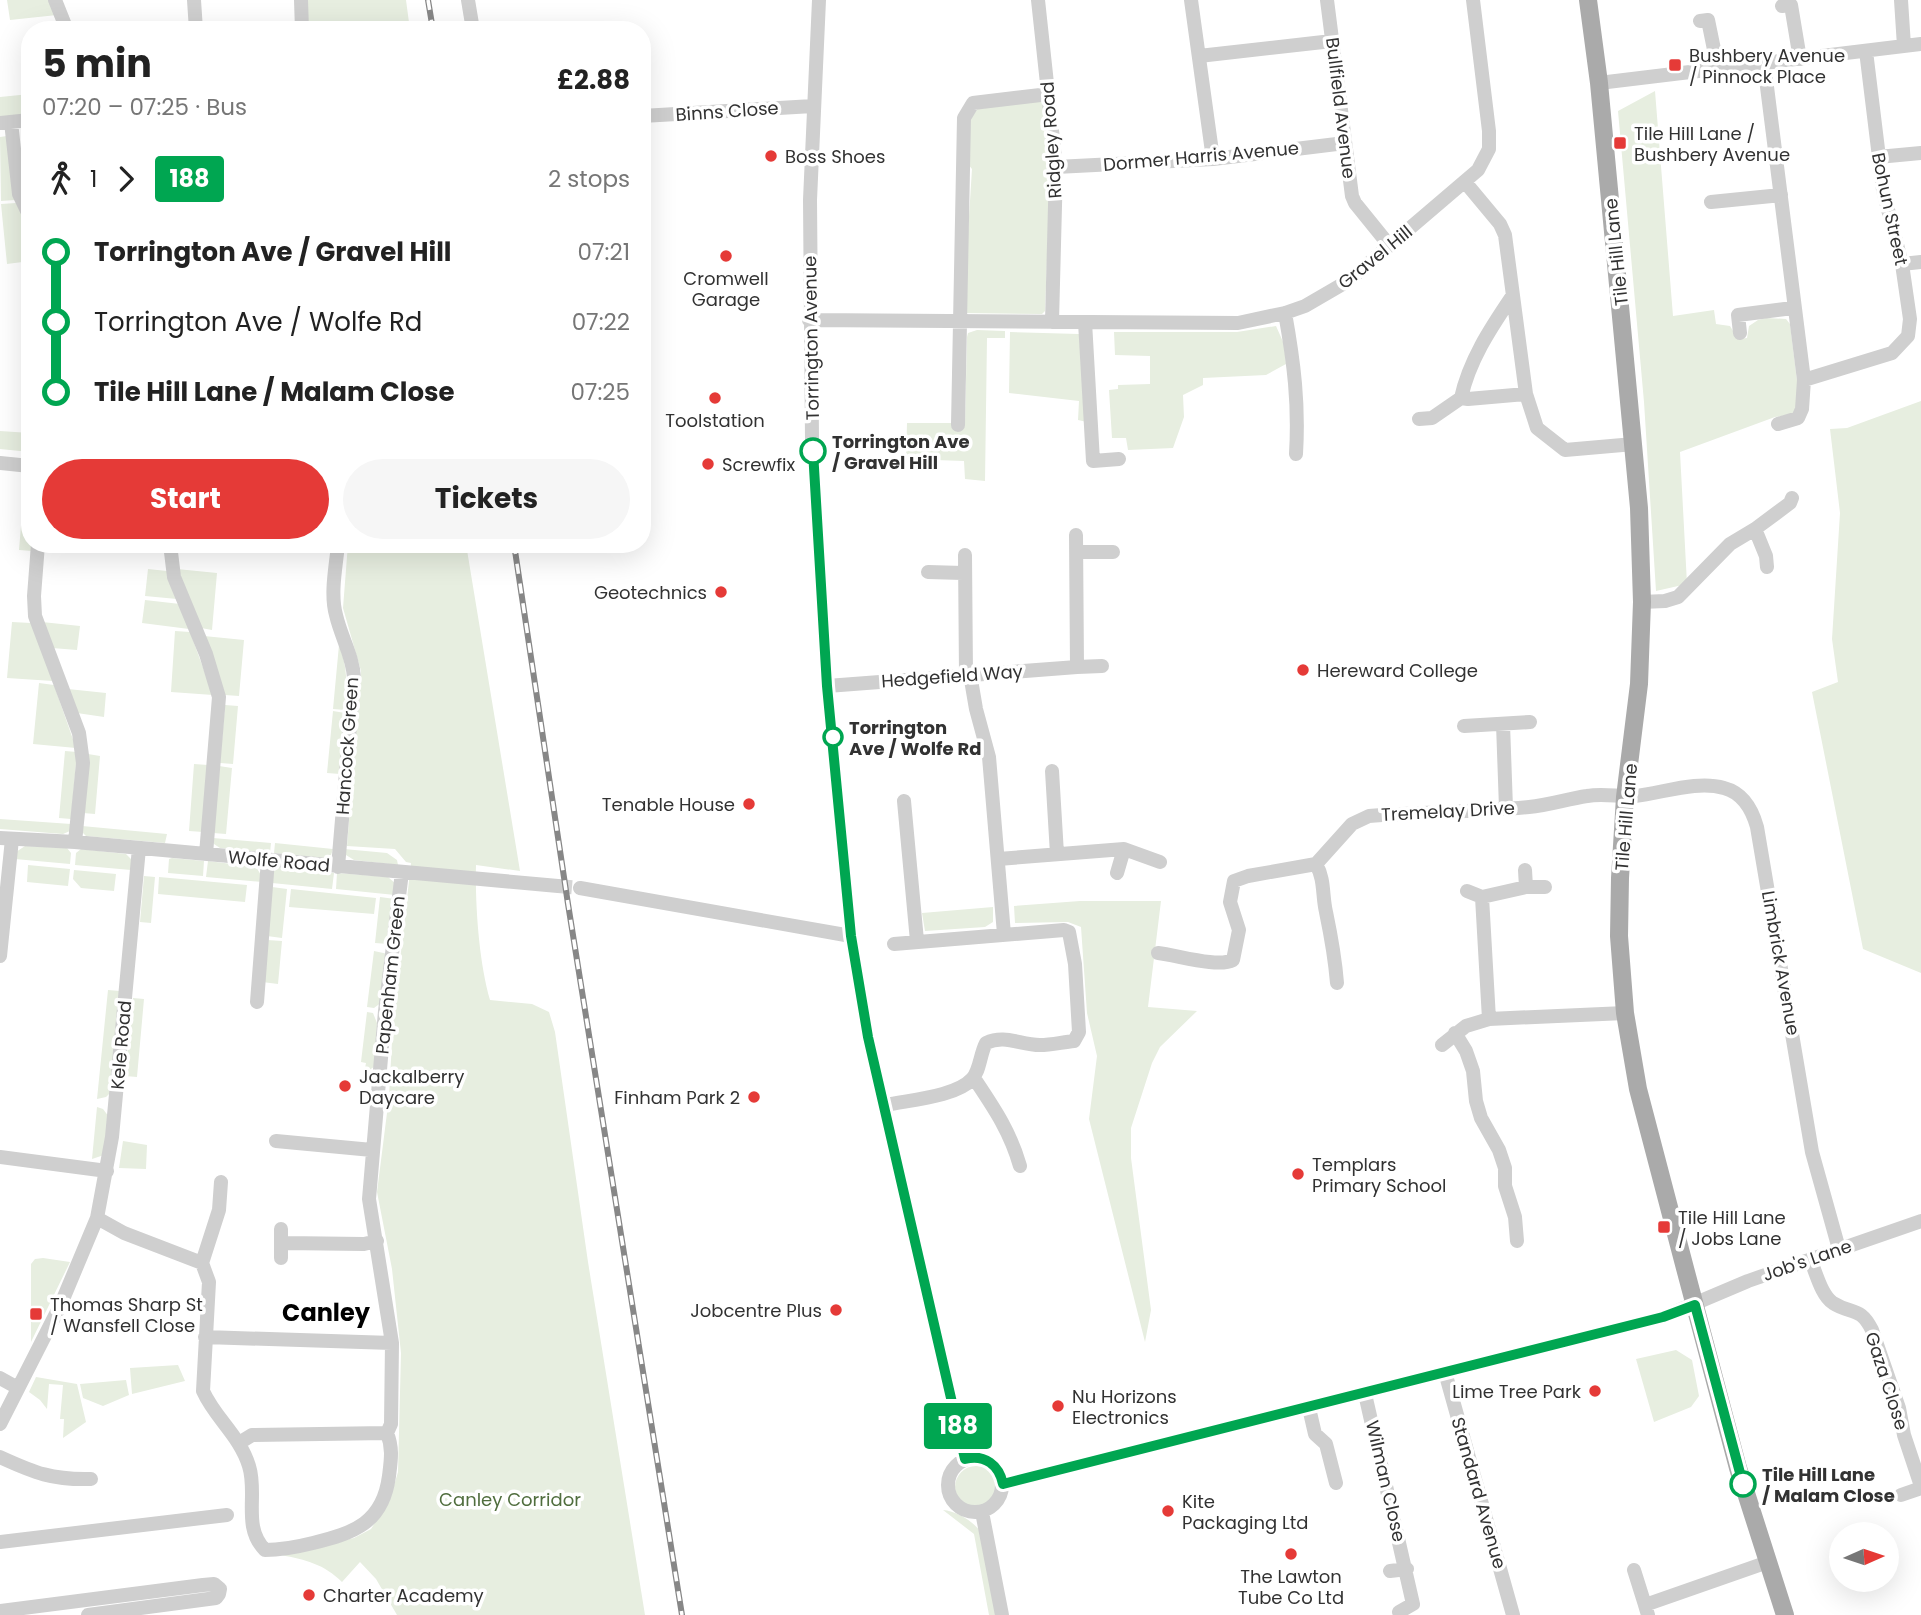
<!DOCTYPE html>
<html lang="en">
<head>
<meta charset="utf-8">
<style>
  body { margin:0; font-family:Poppins,sans-serif; background:#f6f6f6; color:#222; height:100vh; display:flex; flex-direction:column; font-size:26px; white-space:nowrap }
  * { box-sizing:border-box; margin:0 }
  p { font-size:23px; color:#767676 }
  .icon { flex:none; width:38px; height:38px; fill:none; stroke:currentColor; stroke-width:2; stroke-linecap:round; stroke-linejoin:round }
  .map { position:relative; flex:1; overflow:hidden }
  .panel { position:absolute; left:21px; top:21px; width:630px; height:532px; display:flex; flex-direction:column; background:#fff; border-radius:28px; box-shadow:0 7px 28px #0002 }
  .panel>* { flex:none }
  .badge { padding:0 14px; border-radius:5px; font-size:24px; line-height:46px }
  .needle { width:46px; rotate:87deg }
  .buttons { position:absolute; left:1829px; top:1522px; display:grid; gap:14px }
  .buttons a { display:grid; place-items:center; width:70px; height:70px; border-radius:50%; background:#fff; box-shadow:0 7px 28px #0002; font-size:35px }
  .map>.badge { position:absolute; translate:-50% -50%; box-shadow:0 0 0 4px #fff }
  .legs { display:flex; align-items:center; gap:10px; height:77px; padding:0 21px; font-size:23px }
  .legs p { margin-inline-start:auto }
  .head { display:flex; align-items:center; justify-content:space-between; height:119px; padding:0 21px }
  h1 { font-size:38px; font-weight:700; line-height:52px }
  .action { display:flex; gap:14px; margin-top:auto; padding:14px 21px }
  .action a { flex:1; height:80px; border-radius:42px; background:#e53a37; color:#fff; font-size:28px; font-weight:700; line-height:80px; text-align:center }
  .action a+a { background:#f6f6f6; color:#222 }
  ul { padding:0 21px; list-style:none }
  li { display:flex; align-items:center; gap:24px; height:70px; font-size:26px }
  li i { display:grid; place-items:center; width:10px; height:100%; margin:0 9px; background:currentColor }
  li i::after { content:''; width:18px; height:18px; margin:-9px; border:5px solid; border-radius:50%; background:#fff }
  li p { margin-inline-start:auto }
  li:first-child i { background:linear-gradient(#0000 50%,currentColor 0) }
  li:last-child i { background:linear-gradient(currentColor 50%,#0000 0) }
  .map>svg:first-child { display:block }
  .green { fill:#e7eee0 }
  .lines { fill:none; stroke-linecap:round; stroke-linejoin:round }
  .minor-tunnel { stroke:#d6d6d6; stroke-width:14; stroke-dasharray:14 7; stroke-linecap:butt }
  .minor { stroke:#cfcfcf; stroke-width:14 }
  .major { stroke:#aaa; stroke-width:18 }
  .rail-casing { stroke:#878787; stroke-width:6 }
  .rail { stroke:#fff; stroke-width:3.5; stroke-dasharray:10; stroke-linecap:butt }
  .line-1-casing { stroke:#fff; stroke-width:16 }
  .line-1 { stroke:#00a651; stroke-width:10 }
  .poi-dot { fill:#e53a37; stroke:#fff; stroke-width:2.5 }
  .stop-1-dot { fill:#fff; stroke:#00a651; stroke-width:3.5 }
  .labels { text-anchor:middle; dominant-baseline:central; stroke-width:7; stroke-linejoin:round; paint-order:stroke }
  .poi-label { font-size:18px; fill:#323232; stroke:#fff; text-anchor:start }
  .street-label { font-size:18px; fill:#323232; stroke:#fff }
  .stop-label { font-size:18px; font-weight:bold; fill:#323232; stroke:#fff; text-anchor:start }
  .park-label { font-size:18px; fill:#506e3e; stroke:#fff }
  .district-label { font-size:24px; font-weight:bold; fill:#000; stroke:#fff }
</style>
</head>
<body>
<div class="map">
<svg width="1921" height="1615" viewBox="0 0 1921 1615">
  <rect width="100%" height="100%" fill="#fff"/>
  <!-- green -->
  <path class="green" d="M7,0h42l8,15 -47,5z
    M305,0h101l4,30h-103z
    M1655,91l18,225 41,-6 2,14 14,2 8,13 9,-1 2,-12 9,-6 8,-2 20,1 4,5 10,81 -4,9 -21,3 -95,35 7,132 -31,7 -12,-189 -26,-291z
    M30,94v21l-30,4v-22z
    M1043,100l8,56 -6,155 -3,3 -79,-1 9,-144 -4,-5 2,-45 8,-11z
    M7,136l8,64 -14,1 -1,-64z
    M16,203l14,27v31l-23,3 -6,-60z
    M1276,326l8,18 2,20 -20,11 -63,3v7l-20,10 1,22 -11,31 -45,2 -2,-12h-14l-3,-48 9,-1v-4l32,-1v-28l-35,-1 -1,-23h123z
    M977,330l28,1v7h-18l-2,143 -20,-2 -1,-18 -58,-2 1,-36h58l2,-86 1,-4z
    M1010,332l69,2 8,88 -9,-2 1,-19 -70,-8z
    M1921,401v572l-58,-24 -51,-257 26,-10 -6,-43 8,-126 -10,-84 17,-1z
    M0,431l30,2v19l-30,-3z
    M25,477h5v67h2v7l-13,-1z
    M348,544h118l54,327 -44,-6c-1,40 3,97 14,135l42,4 17,8 6,20 33,230 57,353h-248l-21,-36 -16,-17 -18,20c-18,-18 -36,-22 -61,-27l73,-17 17,-9 19,-30 8,-27 3,-119 -9,-84 -15,-77 12,-95 4,-74 18,-160 -5,-1 -11,-13 -48,-3 14,-175 -18,-63z
    M148,569l19,2 10,28 -32,-3z
    M177,569l40,4 -5,57 -11,-2z
    M145,600l35,4 9,25 -47,-6z
    M12,622l19,1 22,58 -46,-3z
    M42,622l38,4 -3,24 -25,-2z
    M175,631l15,1 23,63 -42,-3z
    M204,636l40,4 -5,56 -14,-1z
    M339,645c9,23 8,41 6,65l-12,-1z
    M39,683l15,2 22,63 -43,-4z
    M68,689l38,4 -2,24 -27,-4z
    M225,705l13,1 -5,58 -13,-1z
    M333,711l12,2 -5,61 -13,-1z
    M65,751l12,1 -6,67 -12,-1z
    M88,754l12,2 -5,58 -12,-1z
    M194,764l14,1 -5,67 -14,-1z
    M219,766l13,2 -6,66 -13,-1z
    M0,819l71,5 -1,7 -7,3 -63,-5z
    M82,826l85,8 -2,9 -79,-7 -3,-3z
    M213,838l58,5 -1,10 -50,-5 -6,-4z
    M275,843l58,6 -2,6 -7,3 -50,-5z
    M25,846l42,2 4,5 -1,11 -55,-5 1,-7z
    M81,849l45,5 5,5v11l-56,-5 1,-12z
    M344,849l43,4 10,7 1,5 -44,-5 -8,-5z
    M172,858l32,3 -1,15 -35,-3 1,-14z
    M208,861l48,6 5,8 1,7 -56,-5z
    M28,865l42,4 -2,17 -41,-4z
    M278,867l56,6 -2,16 -60,-6 2,-12z
    M74,870l42,4 -2,17 -33,-3 -8,-9z
    M337,873l51,4 8,7 -1,11 -59,-6z
    M144,876l11,1 -4,46 -11,-1z
    M159,877l88,8 -2,17 -87,-8z
    M272,887l15,2 -5,49 -15,-2z
    M291,889l85,9 -2,16 -85,-7z
    M380,897l15,2 -7,45 -13,-1z
    M1080,901h81l-13,106 49,4 -37,36 -8,16 -21,65v30l20,152 -6,32 -56,-223 8,-63 -10,-43 -6,-86 -13,-5 -53,1 -1,-17z
    M993,907v15l-8,5 -60,4 -3,-18z
    M267,940l15,1 -4,43 -16,-2z
    M374,951l14,3 -6,48 -8,6 -7,-1z
    M108,990l12,1 -9,101 -5,5 -9,2z
    M133,998l11,1 -7,78 -12,-1z
    M367,1012l6,1 4,10 -3,44 -5,3 -4,-2 1,-5 -5,-1z
    M97,1107l6,2 6,8 -5,38 -12,4z
    M123,1141l24,4 -1,24 -27,-1z
    M43,1258l27,4 -39,80v-78l4,-5z
    M1676,1350l16,10 7,36 -8,11 -37,15 -18,-63z
    M178,1365l7,16 -53,13 -2,-26z
    M36,1377l41,7 9,38 -23,16 1,-19h-4l3,-34 -14,-1 -2,25 -7,-9 -11,-8z
    M126,1380l3,15 -26,11 -20,-8 -3,-14z
    M955 1487a21 21 0 1 1 42 0a21 21 0 1 1-42 0Z
    M943,1510c14,1 32,12 39,24l14,81h-7l-15,-81z"/>
  <g class="lines">
    <!-- minor-tunnel -->
    <path class="minor-tunnel" d="M558,886l22,2"/>
    <!-- minor -->
    <path class="minor" d="M55,0l12,30
      M194,0l2,30
      M301,0l1,30
      M468,0l5,30
      M819,0l-9,200 2,239 15,247 24,250 17,101 97,422
      M1038,0l18,167 -4,155
      M1191,0l22,159
      M1327,0l25,196 3,7 34,42
      M1901,0l3,46
      M1782,6l9,-1 9,54
      M1700,21l8,-1 10,49
      M1199,56l133,-15
      M1764,63l40,317 -2,29 -4,9 -20,6
      M1599,83l322,-39
      M642,116l171,-10
      M11,122l8,72 11,23
      M0,123l30,-3
      M1878,157l43,-4
      M1056,167l157,-8 132,-16
      M1465,182l35,42 5,11 21,159 11,34 28,22 69,-6
      M1711,202l70,-7
      M1902,264l19,-2
      M1511,298c-21,31 -42,63 -50,100l7,1 58,-5
      M1285,313c9,50 14,91 11,141
      M809,320l429,3 47,-10 20,-7 43,-25 130,-111 11,-21v-18l-16,-131
      M1085,322l8,139 26,-2
      M1740,333l-2,-18 55,-7
      M1804,380l88,-27 16,-17 2,-17 -8,-55 -19,-74 -17,-139
      M1419,419l13,-1 29,-20
      M958,425l6,-307 9,-15 76,-9
      M0,463l30,3
      M1755,529l35,-26 2,-5
      M38,544l-4,52 1,20 44,117 4,30 -8,79
      M170,544l4,33 32,77 13,43 -13,157
      M338,544c-2,23 -8,49 -2,71 5,22 17,41 18,63l-16,189
      M1077,552h36
      M965,555l1,120
      M928,572l35,1
      M1642,602l23,-1 13,-4 52,-53 25,-15 11,27 1,11
      M1077,667l25,-1
      M970,674l6,35 13,48 15,177
      M827,686l250,-19 -1,-132
      M1503,724l3,84
      M1464,726l66,-4
      M1052,771l5,83
      M904,801l13,140
      M0,838l75,4 483,44
      M998,859l126,-10 36,13
      M1316,864c9,16 6,31 10,48 5,24 9,46 11,71
      M1525,870l1,17
      M1117,873l7,-24
      M580,888l271,48
      M1467,891l15,6
      M1158,953c19,2 60,15 75,7l6,-30 -9,-28 4,-21 14,-5 68,-12 36,-40 17,-8c53,-4 107,-4 160,-9 20,-2 38,-8 58,-11 16,-3 32,1 48,0 28,-3 62,-16 89,-8 19,5 28,21 33,39l55,325 27,97
      M0,956l12,-117
      M257,1002l11,-142
      M1489,1019l-7,-122 44,-10h19
      M1455,1033l11,18 7,20 3,30 5,17 18,32 6,18v18l10,31 2,24
      M1442,1045l24,-19 23,-7 136,-6
      M974,1078c20,30 36,53 46,88
      M886,1105c22,-5 70,-8 86,-26 8,-8 8,-25 14,-36 19,-9 34,2 54,2 11,0 23,-3 34,-4l5,-9 -4,-68 -6,-32 -5,-2 -170,14
      M276,1141l96,9
      M0,1157l107,14
      M97,1218l27,15 78,30 7,19 -6,109c12,27 37,45 46,75 9,28 -7,61 16,84 17,0 32,-3 48,-7 41,-10 70,-20 76,-67 2,-16 4,-28 -2,-43l4,-9 1,-81 -23,-144 16,-188 17,-139
      M283,1243l81,1 13,-3
      M281,1258v-29
      M1810,1259c6,13 11,36 23,44 19,12 27,3 39,27l27,78 5,27 17,51
      M202,1263l17,-53 2,-28
      M205,1337l187,6
      M1445,1372l68,243
      M0,1378l18,10
      M1365,1394l48,210 -14,8
      M1309,1408l6,26 11,10 10,39
      M0,1424l61,-120 36,-86 15,-81 27,-289
      M239,1443l13,-8 135,-2
      M0,1457c35,16 52,23 91,22
      M948 1485a27 27 0 1 1 54 0a27 27 0 1 1-54 0Z
      M1003,1484l660,-167 85,-36 173,-60
      M1901,1495l20,-7
      M982,1512l20,103
      M0,1542l227,-27
      M1634,1570l11,35
      M1390,1571l17,-2
      M0,1611l203,-26 11,-1 6,5 -1,5 -3,4 -128,17
      M1648,1615l-3,-10 123,-43"/>
    <!-- major -->
    <path class="major" d="M1588,0l11,83 40,425 3,94 -3,82 -14,113 -5,81 -1,58 6,77 13,76 48,183 52,196 47,147"/>
    <!-- rail casing -->
    <g class="rail-casing">
      <path id="rail" d="M428,0l5,30
        M514,544l54,360 114,711"/>
    </g>
    <!-- rail -->
    <use href="#rail" class="rail"/>
  </g>
  <g class="lines">
    <!-- line-1 casing -->
    <g class="line-1-casing">
      <path id="line-1" d="M813,451l14,235 24,250 17,101 97,422c20,-5 34,6 38,25l660,-167 32,-12 48,179"/>
    </g>
    <!-- line-1 -->
    <use href="#line-1" class="line-1"/>
  </g>
  <!-- markers -->
  <g class="poi-dot">
    <rect x="1668" y="58" width="14" height="14" rx="3.5"/>
    <rect x="1613" y="136" width="14" height="14" rx="3.5"/>
    <circle cx="771" cy="156" r="7"/>
    <circle cx="726" cy="256" r="7"/>
    <circle cx="715" cy="398" r="7"/>
    <circle cx="708" cy="464" r="7"/>
    <circle cx="721" cy="592" r="7"/>
    <circle cx="1303" cy="670" r="7"/>
    <circle cx="749" cy="804" r="7"/>
    <circle cx="345" cy="1086" r="7"/>
    <circle cx="754" cy="1097" r="7"/>
    <circle cx="1298" cy="1174" r="7"/>
    <rect x="1657" y="1220" width="14" height="14" rx="3.5"/>
    <circle cx="836" cy="1310" r="7"/>
    <rect x="29" y="1307" width="14" height="14" rx="3.5"/>
    <circle cx="1595" cy="1391" r="7"/>
    <circle cx="1058" cy="1406" r="7"/>
    <circle cx="1168" cy="1511" r="7"/>
    <circle cx="1291" cy="1554" r="7"/>
    <circle cx="309" cy="1595" r="7"/>
  </g>
  <g class="stop-1-dot">
    <circle cx="813" cy="451" r="12"/>
    <circle cx="833" cy="737" r="9"/>
    <circle cx="1743" cy="1484" r="12"/>
  </g>
  <g class="labels">
    <!-- poi labels -->
    <g class="poi-label">
      <text x="1689" y="55">Bushbery Avenue<tspan x="1689" dy="21">/ Pinnock Place</tspan></text>
      <text x="1634" y="133">Tile Hill Lane /<tspan x="1634" dy="21">Bushbery Avenue</tspan></text>
      <text x="785" y="156">Boss Shoes</text>
      <text x="726" y="278" text-anchor="middle">Cromwell<tspan x="726" dy="21">Garage</tspan></text>
      <text x="715" y="420" text-anchor="middle">Toolstation</text>
      <text x="722" y="464">Screwfix</text>
      <text x="707" y="592" text-anchor="end">Geotechnics</text>
      <text x="1317" y="670">Hereward College</text>
      <text x="735" y="804" text-anchor="end">Tenable House</text>
      <text x="359" y="1076">Jackalberry<tspan x="359" dy="21">Daycare</tspan></text>
      <text x="740" y="1097" text-anchor="end">Finham Park 2</text>
      <text x="1312" y="1164">Templars<tspan x="1312" dy="21">Primary School</tspan></text>
      <text x="1678" y="1217">Tile Hill Lane<tspan x="1678" dy="21">/ Jobs Lane</tspan></text>
      <text x="50" y="1304">Thomas Sharp St<tspan x="50" dy="21">/ Wansfell Close</tspan></text>
      <text x="822" y="1310" text-anchor="end">Jobcentre Plus</text>
      <text x="1581" y="1391" text-anchor="end">Lime Tree Park</text>
      <text x="1072" y="1396">Nu Horizons<tspan x="1072" dy="21">Electronics</tspan></text>
      <text x="1182" y="1501">Kite<tspan x="1182" dy="21">Packaging Ltd</tspan></text>
      <text x="1291" y="1576" text-anchor="middle">The Lawton<tspan x="1291" dy="21">Tube Co Ltd</tspan></text>
      <text x="323" y="1595">Charter Academy</text>
    </g>
    <!-- street labels -->
    <g class="street-label">
      <text transform="translate(1341 108) rotate(83)">Bullfield Avenue</text>
      <text transform="translate(727 111) rotate(-4)">Binns Close</text>
      <text transform="translate(1051 140) rotate(-94)">Ridgley Road</text>
      <text transform="translate(1201 156) rotate(-5)">Dormer Harris Avenue</text>
      <text transform="translate(1890 209) rotate(78)">Bohun Street</text>
      <text transform="translate(1616 252) rotate(-96)">Tile Hill Lane</text>
      <text transform="translate(1375 257) rotate(-39)">Gravel Hill</text>
      <text transform="translate(811 338) rotate(-91)">Torrington Avenue</text>
      <text transform="translate(952 676) rotate(-4)">Hedgefield Way</text>
      <text transform="translate(347 746) rotate(-86)">Hancock Green</text>
      <text transform="translate(1448 811) rotate(-3)">Tremelay Drive</text>
      <text transform="translate(1626 817) rotate(-85)">Tile Hill Lane</text>
      <text transform="translate(279 861) rotate(5)">Wolfe Road</text>
      <text transform="translate(1781 963) rotate(80)">Limbrick Avenue</text>
      <text transform="translate(390 975) rotate(-84)">Papenham Green</text>
      <text transform="translate(121 1045) rotate(-85)">Kele Road</text>
      <text transform="translate(1807 1260) rotate(-19)">Job's Lane</text>
      <text transform="translate(1887 1381) rotate(72)">Gaza Close</text>
      <text transform="translate(1386 1481) rotate(77)">Wilman Close</text>
      <text transform="translate(1479 1493) rotate(74)">Standard Avenue</text>
    </g>
    <!-- stop labels -->
    <g class="stop-label">
      <text x="832" y="441">Torrington Ave<tspan x="832" dy="21">/ Gravel Hill</tspan></text>
      <text x="849" y="727">Torrington<tspan x="849" dy="21">Ave / Wolfe Rd</tspan></text>
      <text x="1762" y="1474">Tile Hill Lane<tspan x="1762" dy="21">/ Malam Close</tspan></text>
    </g>
    <!-- park labels -->
    <g class="park-label">
      <text x="510" y="1499">Canley Corridor</text>
    </g>
    <!-- district labels -->
    <g class="district-label">
      <text x="326" y="1312">Canley</text>
    </g>
  </g>
</svg>
<div class="buttons">
<a><svg class="needle" viewBox="-14 -14 28 28"><path d="M0-13l5 13h-10z" fill="#e53935"/><path d="M0 13l5-13h-10z" fill="#767676"/></svg></a>
</div>
<b class="badge" style="left:958px;top:1426px;background:#00a651;color:#fff">188</b>
<section class="panel">
<div class="head"><div><h1>5 min</h1><p>07:20 – 07:25 · Bus</p></div><b>£2.88</b></div>
<div class="legs"><svg class="icon" aria-label="walk" viewBox="0 0 24 24"><circle cx="13" cy="4" r="2"/><path d="M13 8l-2 6 4 7M11 14l-3 7M7 12l3-4h3l4 4"/></svg>1<svg class="icon" aria-label="forward" viewBox="0 0 24 24"><path d="M9 5l7 7-7 7"/></svg><b class="badge" style="background:#00a651;color:#fff">188</b><p>2 stops</p></div>
<ul>
<li><i style="color:#00a651"></i><b>Torrington Ave / Gravel Hill</b><p>07:21</p></li>
<li><i style="color:#00a651"></i><span>Torrington Ave / Wolfe Rd</span><p>07:22</p></li>
<li><i style="color:#00a651"></i><b>Tile Hill Lane / Malam Close</b><p>07:25</p></li>
</ul>
<div class="action"><a>Start</a><a>Tickets</a></div>
</section>
</div>
</body>
</html>
